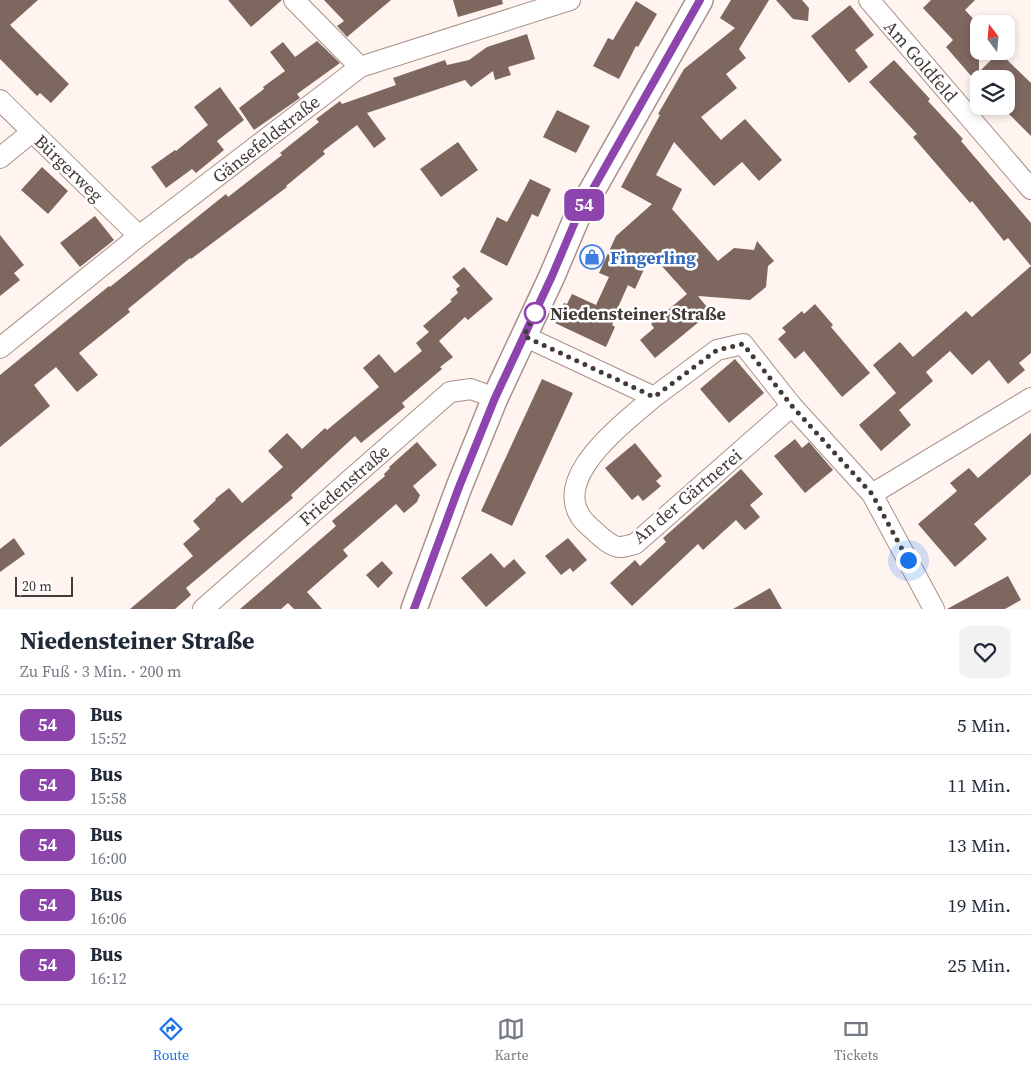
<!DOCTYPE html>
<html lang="de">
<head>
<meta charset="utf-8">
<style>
  body { margin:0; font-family:"Source Serif 4",serif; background:#f2f2f3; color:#1f2937; height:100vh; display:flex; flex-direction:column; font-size:19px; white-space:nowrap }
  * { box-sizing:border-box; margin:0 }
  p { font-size:16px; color:#747a83 }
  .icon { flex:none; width:28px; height:28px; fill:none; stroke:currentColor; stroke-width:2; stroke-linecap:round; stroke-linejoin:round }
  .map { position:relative; height:609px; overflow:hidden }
  .details { display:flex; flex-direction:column; background:#fff; flex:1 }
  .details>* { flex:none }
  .badge { padding:0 10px; border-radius:8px; font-size:18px; line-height:32px }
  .needle { width:32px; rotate:344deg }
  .tools { position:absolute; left:970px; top:15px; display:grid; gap:10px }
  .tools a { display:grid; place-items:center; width:45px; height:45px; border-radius:10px; background:#fff; box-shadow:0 2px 8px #0003; font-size:25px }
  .scale { position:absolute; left:15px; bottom:12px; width:58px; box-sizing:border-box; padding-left:5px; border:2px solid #443a36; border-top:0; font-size:14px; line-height:18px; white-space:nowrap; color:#443a36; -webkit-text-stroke:4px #fff; paint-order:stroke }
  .you { position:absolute; width:25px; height:25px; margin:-12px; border:4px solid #fff; border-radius:50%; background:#1a73e8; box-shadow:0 0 0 8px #1a73e833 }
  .map>.badge { position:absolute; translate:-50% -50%; box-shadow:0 0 0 2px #fff }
  .round { display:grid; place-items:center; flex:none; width:52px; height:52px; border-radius:10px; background:#f2f2f3 }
  .overview { display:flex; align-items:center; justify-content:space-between; height:85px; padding:0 20px }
  h1 { font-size:24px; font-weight:700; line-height:38px }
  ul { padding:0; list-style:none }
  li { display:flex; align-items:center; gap:15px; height:60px; padding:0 20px; border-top:1px solid #e0e1e3 }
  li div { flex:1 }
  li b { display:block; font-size:19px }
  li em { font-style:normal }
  li .badge { min-width:55px; font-weight:700; text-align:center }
  .menu { display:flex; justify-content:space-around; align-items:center; height:70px; border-top:1px solid #e0e1e3; background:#fff; font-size:14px; color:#747a83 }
  .menu a { display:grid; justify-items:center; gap:2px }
  .menu .on { color:#1a73e8 }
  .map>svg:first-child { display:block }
  .building { fill:#7e675f }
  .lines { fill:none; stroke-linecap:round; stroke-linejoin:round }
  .minor-casing { stroke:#aa9189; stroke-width:22 }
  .major-casing { stroke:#aa9189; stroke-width:28 }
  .minor { stroke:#fff; stroke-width:20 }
  .major { stroke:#fff; stroke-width:25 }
  .line-casing { stroke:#fff; stroke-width:11 }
  .line { stroke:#8e44ad; stroke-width:8 }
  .walk { stroke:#443a36; stroke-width:5; stroke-dasharray:0 9 }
  .stop-dot { fill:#fff; stroke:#8e44ad; stroke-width:2.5 }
  .labels { text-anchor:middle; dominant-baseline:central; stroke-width:5; stroke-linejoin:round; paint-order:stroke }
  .street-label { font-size:18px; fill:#443a36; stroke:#fff }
  .shop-label { font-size:18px; font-weight:bold; fill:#366cbe; stroke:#fff; text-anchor:start }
  .stop-label { font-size:18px; font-weight:bold; fill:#443a36; stroke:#fff; text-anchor:start }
</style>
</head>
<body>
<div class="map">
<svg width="1031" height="609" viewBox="0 0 1031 609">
  <rect width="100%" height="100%" fill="#fff4f0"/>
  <!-- building -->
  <path class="building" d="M0,0h38l-28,25 59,59 -18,19 -11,-10 -3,3 -37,-37z
    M228,0h54l-31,27z
    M324,0h67l-44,37 -10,-11 7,-5z
    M453,0h49l1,4 -45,13z
    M731,0h38l-30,49 7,9 -20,16 11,14 -36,29 20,23 24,-21 37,41 -23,21 -17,-19 -28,24 -40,-44 -18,33 26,14 -10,20 46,52 16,-13 20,2 3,-9 17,20 -6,5 -2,21 -16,13 -52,-4 13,16 -56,46 -15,-18 14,-12 -3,-4 36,-30 -36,-40 -16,35 -7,-4 -13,29 2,1 -5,10 3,2 -9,20 -51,-24 9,-20 3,1 5,-10 24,11 13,-28 -10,-4 17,-37 36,-32 -31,-17 39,-72 -2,-1 26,-45 51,-41 -15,-10z
    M776,0h26l7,8 -1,13 -15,-2z
    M931,0h44l-10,10 14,15v47l20,-20 32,31v53l-30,-30h5v-27h-27v6l-33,-38 7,-7 -30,-32z
    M636,1l21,13 -19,33 -2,-1 -17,33 -26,-13 15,-28 5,2z
    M850,5l24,30 -19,15 13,17 -19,16 -38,-47z
    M527,34l8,25 -27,8 3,8 -16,5 -2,-9 -22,16 -6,-7 -98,33 19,26 -12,9 -17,-23 -34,26 2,3 -39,32 1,1 -96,72 -1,-1 -62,51 2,3 -51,41 19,22 -21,17 -21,-25 -22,18 16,21 -50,41v-72l109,-89 1,1 116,-93 2,3 54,-42 -2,-2 39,-31 -3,-3 24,-18 2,3 54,-19 -3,-7 52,-18 2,5 22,-5 18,-13z
    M317,41l23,22 -43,31 3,4 -46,32 -15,-22 25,-19 -1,-2 22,-16 -15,-19 13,-10 12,15z
    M894,60l36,39 -2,2 35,38 -2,2 70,82v130l-12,10 6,7 -17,14 -19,-24 -17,15 -22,-24 -24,21 7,9 -34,29 12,15 -30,26 -22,-26 37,-32 -23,-28 27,-23 13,15 53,-46 6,6 59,-51 -23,-28 -4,3 -32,-40 -2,2 -57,-66 4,-3 -48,-52z
    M220,87l24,33 -27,21 7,9 -28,23 -4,-4 -26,19 -15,-21 24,-17 1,1 32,-26 -14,-18z
    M557,110l33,16 -14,27 -33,-16z
    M458,142l20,28 -37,27 -21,-28z
    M42,167l26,24 -20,23 -27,-24z
    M530,179l21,10 -13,28 -6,-3 -25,52 -27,-14 17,-35 10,5z
    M95,216l19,24 -34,27 -20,-24z
    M0,235l24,30 -10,8 6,7 -20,16z
    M464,267l29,32 -25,21 -3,-3 -26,24 14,16 -13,10 2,2 -40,34 3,4 -44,36 -6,-7 -64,59 2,3 -107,90 5,7 -16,14h-45l63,-53 -10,-12 17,-15 -7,-8 23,-21 -1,-1 14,-11 13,15 41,-36 -15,-16 19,-18 15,16 23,-21 2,2 52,-43 -16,-19 16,-14 16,19 27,-22 -6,-8 13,-11 -6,-6 29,-25 -2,-1 8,-7 -2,-4 4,-3 -8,-9z
    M815,304l18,21 -2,2 39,46 -28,24 -38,-46 -9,8 -17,-20 8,-7 -4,-4 20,-17 2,3z
    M735,359l29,34 -35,30 -29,-34z
    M542,379l31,14 -61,133 -31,-15z
    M1031,433v41l-57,50 13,15 -32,28 -37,-43 39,-33 -7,-8 19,-15 9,10z
    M795,439l7,9 7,-6 24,28 -28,23 -31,-37z
    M417,442l20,23 -24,21 7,9 -3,7 -13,11 -8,-9 -53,46 5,6 -41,36 15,17h-28l-6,-6 -7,6h-41l96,-83 -4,-5 53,-45 -1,-2 6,-6 -1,-1z
    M635,443l27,33 -6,5 5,5 -18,15 -5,-6 -6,5 -27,-32z
    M741,469l22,25 -13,11 10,12 -15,13 -9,-10 -33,30 -5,-6 -66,62 -22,-23 25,-23 5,6 26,-24 -3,-4z
    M14,538l11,16 -25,18v-23z
    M568,538l19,22 -14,12 -3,-4 -9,7 -16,-19z
    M491,553l13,15 10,-9 12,14 -40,34 -25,-29z
    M382,561l11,12 -15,15 -12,-13z
    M1008,576l13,24 -16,9h-58z
    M770,588l12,21h-49z"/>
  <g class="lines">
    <!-- minor casing -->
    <g class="minor-casing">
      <path id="minor" d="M294,0l66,67
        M869,0l162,189
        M0,100l139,136
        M0,158l32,-26
        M524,336l130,61 63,-47 26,-6 49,62 -157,138c-5,1 -11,3 -15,3 -10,0 -22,-13 -29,-19 -52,-43 32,-104 63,-131
        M0,348l139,-112 221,-169 210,-67
        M792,406l80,88
        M203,609l247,-217 21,-3 24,9
        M934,609l-62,-115 159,-96"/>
    </g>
    <!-- major casing -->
    <g class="major-casing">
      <path id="major" d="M414,609l45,-122 36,-89 57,-122 25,-59 123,-217"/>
    </g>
    <!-- minor -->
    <use href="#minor" class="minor"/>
    <!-- major -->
    <use href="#major" class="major"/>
  </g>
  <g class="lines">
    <!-- line casing -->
    <g class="line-casing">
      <path id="line" d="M414,609l45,-122 36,-89 57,-122 25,-59 123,-217"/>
    </g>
    <!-- line -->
    <use href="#line" class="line"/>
    <!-- walk -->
    <path class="walk" d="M535,313l3,-7 -14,30 130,61 63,-47 26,-6 49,62 80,88 36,66"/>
  </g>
  <!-- icons -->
  <defs>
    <g id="shop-ring" transform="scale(1.25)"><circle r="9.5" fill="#fff" stroke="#3f7fe0" stroke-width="1.5"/><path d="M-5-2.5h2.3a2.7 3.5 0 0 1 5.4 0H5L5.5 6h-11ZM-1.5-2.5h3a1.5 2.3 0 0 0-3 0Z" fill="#3f7fe0"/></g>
  </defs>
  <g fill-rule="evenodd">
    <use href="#shop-ring" x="592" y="257"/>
  </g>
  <!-- markers -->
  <circle class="stop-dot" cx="535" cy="313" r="10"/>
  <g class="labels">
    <!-- street labels -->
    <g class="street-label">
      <text transform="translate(921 61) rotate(49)">Am Goldfeld</text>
      <text transform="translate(266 139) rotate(-38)">Gänsefeldstraße</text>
      <text transform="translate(69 168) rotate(44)">Bürgerweg</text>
      <text transform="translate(344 485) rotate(-41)">Friedenstraße</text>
      <text transform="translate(687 496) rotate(-40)">An der Gärtnerei</text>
    </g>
    <!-- shop labels -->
    <g class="shop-label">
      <text x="610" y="257">Fingerling</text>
    </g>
    <!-- stop labels -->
    <g class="stop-label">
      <text x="550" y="313">Niedensteiner Straße</text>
    </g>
  </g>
</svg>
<div class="tools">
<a><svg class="needle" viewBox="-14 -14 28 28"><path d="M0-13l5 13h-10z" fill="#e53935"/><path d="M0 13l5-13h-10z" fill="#747a83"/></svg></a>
<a><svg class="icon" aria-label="layers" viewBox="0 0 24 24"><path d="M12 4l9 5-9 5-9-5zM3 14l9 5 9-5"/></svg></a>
</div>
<div class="scale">20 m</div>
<div class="you" style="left:908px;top:560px"></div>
<b class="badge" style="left:584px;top:205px;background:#8e44ad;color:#fff">54</b>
</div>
<section class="details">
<div class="overview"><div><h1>Niedensteiner Straße</h1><p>Zu Fuß · 3 Min. · 200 m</p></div><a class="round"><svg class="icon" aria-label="heart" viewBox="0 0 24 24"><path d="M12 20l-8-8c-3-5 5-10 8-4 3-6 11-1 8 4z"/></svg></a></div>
<ul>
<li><span class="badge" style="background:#8e44ad;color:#fff">54</span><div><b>Bus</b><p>15:52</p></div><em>5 Min.</em></li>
<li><span class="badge" style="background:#8e44ad;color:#fff">54</span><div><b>Bus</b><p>15:58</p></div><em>11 Min.</em></li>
<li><span class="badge" style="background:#8e44ad;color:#fff">54</span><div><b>Bus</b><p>16:00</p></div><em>13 Min.</em></li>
<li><span class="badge" style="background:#8e44ad;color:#fff">54</span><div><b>Bus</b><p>16:06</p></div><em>19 Min.</em></li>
<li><span class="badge" style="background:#8e44ad;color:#fff">54</span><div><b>Bus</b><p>16:12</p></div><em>25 Min.</em></li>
</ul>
</section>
<nav class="menu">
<a class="on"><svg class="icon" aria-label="directions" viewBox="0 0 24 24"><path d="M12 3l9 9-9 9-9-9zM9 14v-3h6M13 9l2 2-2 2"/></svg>Route</a>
<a><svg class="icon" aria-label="map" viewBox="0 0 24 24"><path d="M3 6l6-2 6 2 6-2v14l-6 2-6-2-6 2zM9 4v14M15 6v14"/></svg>Karte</a>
<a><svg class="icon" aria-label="tickets" viewBox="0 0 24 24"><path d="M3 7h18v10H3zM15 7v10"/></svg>Tickets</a>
</nav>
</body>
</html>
